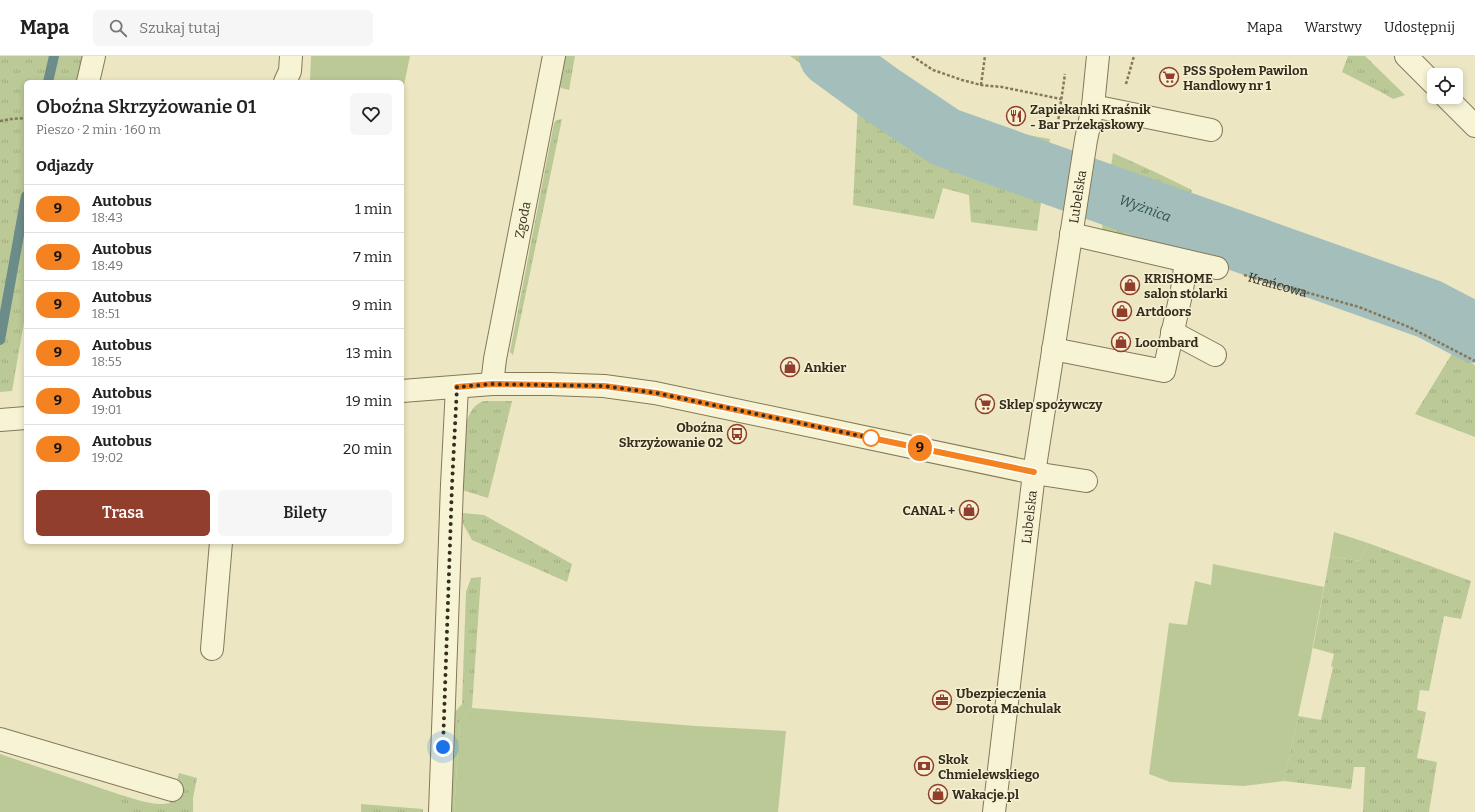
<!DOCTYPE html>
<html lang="pl">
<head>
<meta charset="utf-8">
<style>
  body { margin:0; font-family:Bitter,serif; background:#f6f6f6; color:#222; height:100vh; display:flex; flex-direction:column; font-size:15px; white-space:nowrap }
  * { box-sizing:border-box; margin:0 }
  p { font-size:13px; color:#767676 }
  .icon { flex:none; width:22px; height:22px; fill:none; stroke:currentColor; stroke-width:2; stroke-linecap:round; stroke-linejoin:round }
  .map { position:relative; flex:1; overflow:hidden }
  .panel { position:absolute; left:24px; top:24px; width:380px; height:464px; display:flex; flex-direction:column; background:#fff; border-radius:6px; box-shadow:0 2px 6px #0003 }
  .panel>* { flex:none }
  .badge { padding:0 8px; border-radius:13px; font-size:14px; line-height:26px }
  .buttons { position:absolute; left:1427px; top:12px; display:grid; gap:8px }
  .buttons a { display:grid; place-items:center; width:36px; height:36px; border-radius:6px; background:#fff; box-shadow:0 2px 6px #0003; font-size:20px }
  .you { position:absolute; width:20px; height:20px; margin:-10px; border:3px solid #fff; border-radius:50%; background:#1a73e8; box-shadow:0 0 0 6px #1a73e833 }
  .map>.badge { position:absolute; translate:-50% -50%; box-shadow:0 0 0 2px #fff }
  h2 { padding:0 12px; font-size:15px; line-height:36px }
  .round { display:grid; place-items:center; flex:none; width:42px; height:42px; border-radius:6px; background:#f6f6f6 }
  .summary { display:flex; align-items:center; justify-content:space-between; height:68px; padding:0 12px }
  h1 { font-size:19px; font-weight:600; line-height:30px }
  .action { display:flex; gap:8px; margin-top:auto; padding:8px 12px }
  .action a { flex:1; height:46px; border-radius:6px; background:#913e2d; color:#fff; font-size:16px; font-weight:600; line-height:46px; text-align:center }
  .action a+a { background:#f6f6f6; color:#222 }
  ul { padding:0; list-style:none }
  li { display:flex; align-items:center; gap:12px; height:48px; padding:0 12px; border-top:1px solid #e0e0e0 }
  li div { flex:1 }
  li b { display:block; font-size:15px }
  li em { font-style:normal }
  li .badge { min-width:44px; font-weight:700; text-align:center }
  header { display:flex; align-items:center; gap:24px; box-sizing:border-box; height:56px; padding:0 20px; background:#fff; border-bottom:1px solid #e0e0e0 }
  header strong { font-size:19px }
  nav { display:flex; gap:22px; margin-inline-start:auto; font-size:14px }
  .search { width:280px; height:36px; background:#f6f6f6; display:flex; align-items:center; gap:10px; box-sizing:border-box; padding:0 14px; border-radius:6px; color:#767676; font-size:15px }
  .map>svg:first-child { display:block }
  .grass { fill:url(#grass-tufts) }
  .garden { fill:#bac996 }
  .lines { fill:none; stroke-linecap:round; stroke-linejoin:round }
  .stream { stroke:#6c8c8a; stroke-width:10 }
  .river { stroke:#a4bfbb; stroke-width:60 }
  .minor-casing { stroke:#85785a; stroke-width:24 }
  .path { stroke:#85785a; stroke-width:2.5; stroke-dasharray:3 2; stroke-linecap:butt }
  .minor { stroke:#f7f3d5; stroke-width:22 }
  .line-casing { stroke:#fff; stroke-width:9 }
  .line { stroke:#f58220; stroke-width:6 }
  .walk { stroke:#352d1e; stroke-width:4; stroke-dasharray:0 7.2 }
  .stop-dot { fill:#fff; stroke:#f58220; stroke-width:2 }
  .labels { text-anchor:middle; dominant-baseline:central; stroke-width:3; stroke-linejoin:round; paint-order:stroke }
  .poi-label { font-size:13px; font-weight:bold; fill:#352d1e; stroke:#f4f0d1; text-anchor:start }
  .street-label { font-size:13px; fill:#352d1e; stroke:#f4f0d1 }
  .water-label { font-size:14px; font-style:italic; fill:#2d5054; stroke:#f4f0d1 }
</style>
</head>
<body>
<header>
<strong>Mapa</strong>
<div class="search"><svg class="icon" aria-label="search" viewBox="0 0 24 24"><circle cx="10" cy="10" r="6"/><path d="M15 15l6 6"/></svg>Szukaj tutaj</div>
<nav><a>Mapa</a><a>Warstwy</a><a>Udostępnij</a></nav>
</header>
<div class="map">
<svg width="1475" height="756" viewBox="0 0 1475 756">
  <defs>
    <pattern id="grass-tufts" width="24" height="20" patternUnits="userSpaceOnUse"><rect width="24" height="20" fill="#bac996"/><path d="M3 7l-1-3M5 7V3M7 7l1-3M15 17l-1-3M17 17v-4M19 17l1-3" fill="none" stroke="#a0ad81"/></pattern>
  </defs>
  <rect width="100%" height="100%" fill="#ece7c2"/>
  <!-- grass -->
  <path class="grass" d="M0,0h53l-7,26h-20v229l-14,80 -12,1z
    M57,0h27l-6,26h-27z
    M565,0h10l-6,34 -8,-2 -2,-3z
    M790,0h81l94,63 31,10 54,10 -13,92 -66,-9 -2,-27 -26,-7 -9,31 -81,-14 5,-102z
    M1348,0h17l40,39 -12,4 -12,-7 -39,-20z
    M562,63l-49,236 -3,-3 44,-229 3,-3z
    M1113,97l40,18 39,19 -3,10 90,31 113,43 30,15 53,34v33l-66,-32 -50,-22 -145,-43 -113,-23z
    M1453,296l22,13v72l-60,-23z
    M484,345h28l-24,97 -26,-8 5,-69c3,-9 7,-17 17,-20z
    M463,457l21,2 88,49 -5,18 -95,-42 -9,-16z
    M1368,487l103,38 -10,38 -17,-3 -15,75 -9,-1 -3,20 9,2 -9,46 20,4 -8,50h-66l2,-45h-11l-3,22 -67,-8 14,-65 23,4 12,-53 -2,-1 3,-12 -21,-6 17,-92 30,5z
    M481,521l-9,131 -12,13 -6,91h-4l4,-99 8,-9 4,-112 5,-14z
    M179,717l18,5 -4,20v14h-72v-17c15,4 33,12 49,8z
    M361,748l62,5v3h-62z"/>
  <!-- garden -->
  <path class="garden" d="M311,0h99l-8,39v-13h-79l-13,-2z
    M1334,476l34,11 -8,18 -30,-5z
    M1213,508l111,23 -14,74 -26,120 -40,5 -74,-4 -21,-8 20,-151 18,2 8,-44 16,4z
    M472,652l224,18 90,5 -8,81h-324l6,-91z
    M0,698l121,41v17h-121z"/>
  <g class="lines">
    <!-- stream -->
    <path class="stream" d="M48,26l6,-26
      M0,284l26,-144"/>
    <!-- river -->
    <path class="river" id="s1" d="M829,0l52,38 64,43 484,172 46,24"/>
    <!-- minor casing -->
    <g class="minor-casing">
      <g id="minor">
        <path d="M1406,0l28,28"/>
        <path d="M88,26l6,-26"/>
        <path d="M285,26l5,-11 1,-15"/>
        <path d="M1446,41l29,29"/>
        <path d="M1093,50l118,24"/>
        <path d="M1071,178l146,34"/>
        <path d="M1172,276l43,23"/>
        <path d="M1053,293l111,22 18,-81 4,-29"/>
        <path id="s3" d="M492,328l3,-25 59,-303"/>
        <path d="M402,335l90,-7h58l54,2 51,7 379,80 52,8"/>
        <path d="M0,364l26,-2"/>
        <path d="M212,593l9,-107"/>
        <path d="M0,683l172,51"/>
        <path d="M440,756l12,-327 5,-98"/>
        <path id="s4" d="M994,756l40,-339 52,-333 7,-34 5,-50"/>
      </g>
    </g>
    <!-- path -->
    <g class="path">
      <path d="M912,0l21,14 29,10 19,5 21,2 59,12"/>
      <path d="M1126,28l8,-28"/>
      <path d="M981,29l4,-29"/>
      <path d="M0,65l11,-2 15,-1"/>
      <path d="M1057,73l8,-55"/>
      <path id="s2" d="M1244,219l115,32 50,20 66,34"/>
    </g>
    <!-- minor -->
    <use href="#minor" class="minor"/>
  </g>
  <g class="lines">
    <!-- line casing -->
    <g class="line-casing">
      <path id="line" d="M457,331l35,-3 112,2 52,7 378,79"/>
    </g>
    <!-- line -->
    <use href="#line" class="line"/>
    <!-- walk -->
    <path class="walk" d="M443,691l9,-262 5,-98 35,-3 112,2 52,7 215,45"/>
  </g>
  <!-- icons -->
  <defs>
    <g id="supermarket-ring" transform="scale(1)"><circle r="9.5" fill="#f4f0d1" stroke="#913e2d" stroke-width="1.5"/><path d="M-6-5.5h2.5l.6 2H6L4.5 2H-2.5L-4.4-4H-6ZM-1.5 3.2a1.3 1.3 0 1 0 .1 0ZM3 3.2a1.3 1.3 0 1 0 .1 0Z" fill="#913e2d"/></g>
    <g id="restaurant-ring" transform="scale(1)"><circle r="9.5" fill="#f4f0d1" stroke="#913e2d" stroke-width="1.5"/><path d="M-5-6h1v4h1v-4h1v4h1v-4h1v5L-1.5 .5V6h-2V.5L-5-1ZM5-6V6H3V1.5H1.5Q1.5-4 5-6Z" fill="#913e2d"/></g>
    <g id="shop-ring" transform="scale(1)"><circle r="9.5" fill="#f4f0d1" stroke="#913e2d" stroke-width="1.5"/><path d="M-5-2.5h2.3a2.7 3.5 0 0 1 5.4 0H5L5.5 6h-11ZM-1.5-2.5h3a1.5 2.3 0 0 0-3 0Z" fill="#913e2d"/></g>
    <g id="bus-ring" transform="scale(1)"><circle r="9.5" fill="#f4f0d1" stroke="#913e2d" stroke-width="1.5"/><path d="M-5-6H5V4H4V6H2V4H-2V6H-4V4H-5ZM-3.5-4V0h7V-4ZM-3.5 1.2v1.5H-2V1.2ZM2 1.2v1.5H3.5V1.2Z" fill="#913e2d"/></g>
    <g id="office-ring" transform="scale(1)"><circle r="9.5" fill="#f4f0d1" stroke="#913e2d" stroke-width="1.5"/><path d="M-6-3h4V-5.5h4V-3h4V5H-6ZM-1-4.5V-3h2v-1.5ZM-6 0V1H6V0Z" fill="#913e2d"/></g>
    <g id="bank-ring" transform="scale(1)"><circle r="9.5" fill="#f4f0d1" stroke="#913e2d" stroke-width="1.5"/><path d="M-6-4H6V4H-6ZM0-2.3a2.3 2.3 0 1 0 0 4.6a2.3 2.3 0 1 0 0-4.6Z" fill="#913e2d"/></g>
  </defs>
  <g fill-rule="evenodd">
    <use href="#supermarket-ring" x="1169" y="21"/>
    <use href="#restaurant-ring" x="1016" y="60"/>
    <use href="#shop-ring" x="1130" y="229"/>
    <use href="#shop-ring" x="1122" y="255"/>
    <use href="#shop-ring" x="1121" y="286"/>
    <use href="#shop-ring" x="790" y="311"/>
    <use href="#supermarket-ring" x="985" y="348"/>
    <use href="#bus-ring" x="737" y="378"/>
    <use href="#shop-ring" x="969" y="454"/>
    <use href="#office-ring" x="942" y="644"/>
    <use href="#bank-ring" x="924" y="710"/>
    <use href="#shop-ring" x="938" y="738"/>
  </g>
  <!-- markers -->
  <circle class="stop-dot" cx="871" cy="382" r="8"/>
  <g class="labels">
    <!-- poi labels -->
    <g class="poi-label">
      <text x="1183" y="14">PSS Społem Pawilon<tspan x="1183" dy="15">Handlowy nr 1</tspan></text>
      <text x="1030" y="53">Zapiekanki Kraśnik<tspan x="1030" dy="15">- Bar Przekąskowy</tspan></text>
      <text x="1144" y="222">KRISHOME<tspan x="1144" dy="15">salon stolarki</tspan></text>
      <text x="1136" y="255">Artdoors</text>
      <text x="1135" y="286">Loombard</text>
      <text x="804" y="311">Ankier</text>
      <text x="999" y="348">Sklep spożywczy</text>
      <text x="723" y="371" text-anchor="end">Oboźna<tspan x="723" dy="15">Skrzyżowanie 02</tspan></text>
      <text x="955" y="454" text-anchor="end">CANAL +</text>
      <text x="956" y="637">Ubezpieczenia<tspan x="956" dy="15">Dorota Machulak</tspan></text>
      <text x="938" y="703">Skok<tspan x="938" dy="15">Chmielewskiego</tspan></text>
      <text x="952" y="738">Wakacje.pl</text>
    </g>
    <!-- street labels -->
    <g class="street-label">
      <text stroke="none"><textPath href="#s4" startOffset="621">Lubelska</textPath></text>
      <text stroke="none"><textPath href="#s3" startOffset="167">Zgoda</textPath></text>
      <text stroke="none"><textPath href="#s2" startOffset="35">Krańcowa</textPath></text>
      <text stroke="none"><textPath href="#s4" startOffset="297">Lubelska</textPath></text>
    </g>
    <!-- water labels -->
    <g class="water-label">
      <text stroke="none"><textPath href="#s1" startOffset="354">Wyżnica</textPath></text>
    </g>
  </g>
</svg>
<div class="buttons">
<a><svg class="icon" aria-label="locate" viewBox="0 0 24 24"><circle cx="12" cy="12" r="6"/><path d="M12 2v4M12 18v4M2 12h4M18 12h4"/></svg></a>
</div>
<div class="you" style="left:443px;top:691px"></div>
<b class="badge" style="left:920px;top:392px;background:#f58220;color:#111">9</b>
<section class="panel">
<div class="summary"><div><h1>Oboźna Skrzyżowanie 01</h1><p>Pieszo · 2 min · 160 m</p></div><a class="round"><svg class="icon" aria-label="heart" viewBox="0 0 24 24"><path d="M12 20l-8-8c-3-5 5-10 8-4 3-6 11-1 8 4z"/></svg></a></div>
<h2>Odjazdy</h2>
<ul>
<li><span class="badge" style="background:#f58220;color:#111">9</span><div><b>Autobus</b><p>18:43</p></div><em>1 min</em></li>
<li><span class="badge" style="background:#f58220;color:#111">9</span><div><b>Autobus</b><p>18:49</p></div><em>7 min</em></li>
<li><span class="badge" style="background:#f58220;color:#111">9</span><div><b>Autobus</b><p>18:51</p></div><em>9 min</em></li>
<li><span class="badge" style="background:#f58220;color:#111">9</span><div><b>Autobus</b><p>18:55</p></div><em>13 min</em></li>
<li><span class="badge" style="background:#f58220;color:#111">9</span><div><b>Autobus</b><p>19:01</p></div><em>19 min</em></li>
<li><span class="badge" style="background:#f58220;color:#111">9</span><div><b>Autobus</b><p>19:02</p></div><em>20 min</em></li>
</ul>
<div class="action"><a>Trasa</a><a>Bilety</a></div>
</section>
</div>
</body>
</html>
